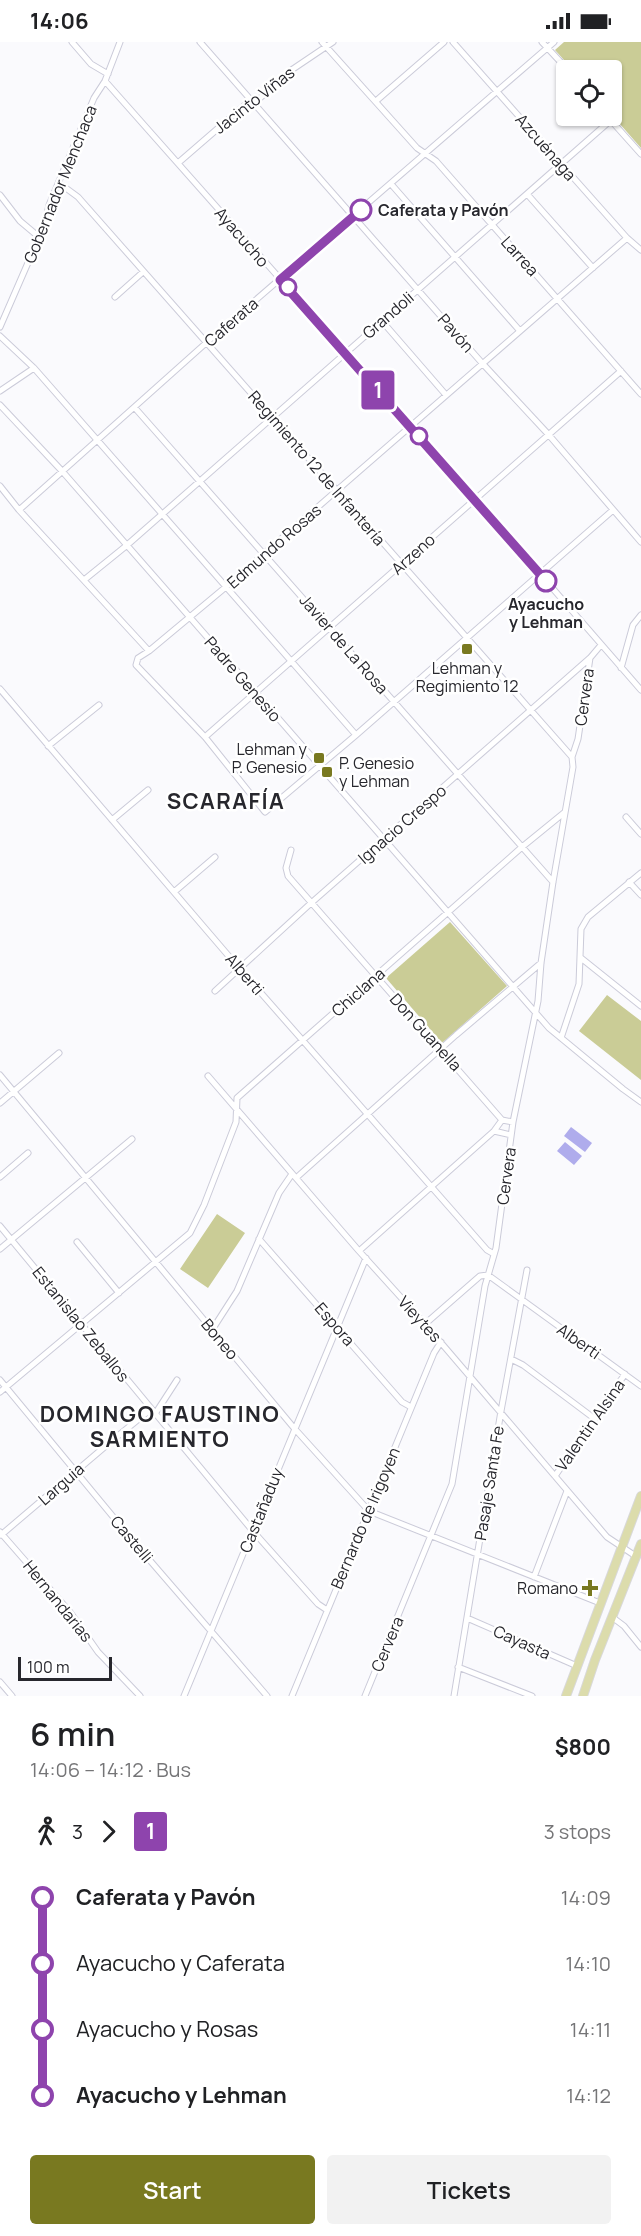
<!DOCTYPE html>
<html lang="en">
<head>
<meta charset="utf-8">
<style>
  body { margin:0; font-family:Manrope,sans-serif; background:#f2f2f2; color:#202124; height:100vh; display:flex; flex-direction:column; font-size:22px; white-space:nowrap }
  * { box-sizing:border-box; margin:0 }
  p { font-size:20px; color:#757577 }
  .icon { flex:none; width:33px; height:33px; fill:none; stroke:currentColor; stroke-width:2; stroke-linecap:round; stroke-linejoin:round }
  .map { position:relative; height:1654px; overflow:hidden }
  .side { display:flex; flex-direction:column; background:#fff; flex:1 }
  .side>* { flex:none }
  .badge { padding:0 12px; border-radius:4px; font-size:21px; line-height:39px }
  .tools { position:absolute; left:556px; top:18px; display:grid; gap:12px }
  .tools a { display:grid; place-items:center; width:66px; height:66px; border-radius:6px; background:#fff; box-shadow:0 2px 4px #0004; font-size:30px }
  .scale { position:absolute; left:18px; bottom:15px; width:94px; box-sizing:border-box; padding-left:6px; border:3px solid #27272d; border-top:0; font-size:16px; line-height:21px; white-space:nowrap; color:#27272d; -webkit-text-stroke:4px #fff; paint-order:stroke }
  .map>.badge { position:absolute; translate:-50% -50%; box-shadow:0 0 0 3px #fff }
  .legs { display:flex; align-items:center; gap:9px; height:66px; padding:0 30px; font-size:20px }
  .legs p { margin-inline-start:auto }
  .headline { display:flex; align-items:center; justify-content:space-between; height:102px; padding:0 30px }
  h1 { font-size:33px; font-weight:600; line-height:45px }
  .primary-button { display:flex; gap:12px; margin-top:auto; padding:12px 30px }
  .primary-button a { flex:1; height:69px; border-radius:6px; background:#797920; color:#fff; font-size:24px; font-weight:600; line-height:69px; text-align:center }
  .primary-button a+a { background:#f2f2f2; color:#202124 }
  ul { padding:0 30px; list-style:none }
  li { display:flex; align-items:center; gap:21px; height:66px; font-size:22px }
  li i { display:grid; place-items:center; width:9px; height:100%; margin:0 8px; background:currentColor }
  li i::after { content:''; width:15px; height:15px; margin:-8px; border:4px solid; border-radius:50%; background:#fff }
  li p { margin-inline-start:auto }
  li:first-child i { background:linear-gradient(#0000 50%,currentColor 0) }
  li:last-child i { background:linear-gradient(currentColor 50%,#0000 0) }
  .status { display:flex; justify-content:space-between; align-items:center; height:42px; padding:0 30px; background:#fff; direction:ltr }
  .status svg { height:16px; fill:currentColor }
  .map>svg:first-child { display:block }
  .green { fill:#cacc96 }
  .water { fill:#afacec }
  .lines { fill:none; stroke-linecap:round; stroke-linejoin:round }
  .minor-casing { stroke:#cbcbd9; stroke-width:7 }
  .primary-casing { stroke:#d8d8d9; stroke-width:10 }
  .minor { stroke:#fff; stroke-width:5 }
  .primary { stroke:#dcdcac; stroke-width:8 }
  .line-1-casing { stroke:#fff; stroke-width:14 }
  .line-1 { stroke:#8e44ad; stroke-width:9 }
  .stop-1-dot { fill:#fff; stroke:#8e44ad; stroke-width:3 }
  .poi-dot { fill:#797920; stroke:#fff; stroke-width:2 }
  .labels { text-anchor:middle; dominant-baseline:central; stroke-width:5; stroke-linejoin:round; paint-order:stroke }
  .street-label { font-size:16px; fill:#27272d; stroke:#fff }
  .stop-label { font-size:16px; font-weight:bold; fill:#27272d; stroke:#fff; text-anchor:start }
  .poi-label { font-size:16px; fill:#27272d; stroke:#fff; text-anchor:end }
  .district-label { font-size:22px; font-weight:bold; letter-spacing:1.5px; fill:#27272d; stroke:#fff }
</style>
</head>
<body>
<div class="status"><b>14:06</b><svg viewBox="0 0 49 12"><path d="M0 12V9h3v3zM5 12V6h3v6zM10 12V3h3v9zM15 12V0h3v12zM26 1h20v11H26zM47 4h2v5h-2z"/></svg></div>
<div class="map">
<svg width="641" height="1654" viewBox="0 0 641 1654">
  <rect width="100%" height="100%" fill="#fafafd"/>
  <!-- green -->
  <path class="green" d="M564,0h77v106l-29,-33v-45h-39l-18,-20z
    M450,880l57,64 -65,57 -56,-65z
    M607,953l34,26v59l-62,-49z
    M217,1172l28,19 -37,55 -28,-19z"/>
  <!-- water -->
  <path class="water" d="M571,1085l21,16 -7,9 -21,-16z
    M565,1100l17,14 -8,9 -17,-14z"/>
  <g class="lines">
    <!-- minor casing -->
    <g class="minor-casing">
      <path id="minor" d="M72,0l19,22 17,10
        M200,0l282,321 66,71 93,108
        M322,0l95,106 19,13 205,233
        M453,0l174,196 14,12
        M542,0l26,28
        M105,39l370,418 166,191
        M376,59l68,-59
        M607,74l34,38
        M178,121l67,-58 14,-6 31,-28 43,-29
        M59,141l19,14 494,560
        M391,142l129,147
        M527,152l66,74
        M0,153l20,26 19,16
        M115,255l28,-25
        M381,278l65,75
        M0,285l44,-101 5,-21 45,-107 11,-17 15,-39
        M0,294l34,32 322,367
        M0,349l34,-23
        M0,363l62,66 487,557 74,61 18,13
        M135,366l418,474
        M0,444l19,24 130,141
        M19,468l187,-167 348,-301
        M613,468l-257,225 -91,77 -60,-75 -69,-72 2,-7 11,-7 78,-65 400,-348
        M84,538l42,-34 485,-426
        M621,626l12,-43 8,-10
        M0,647l239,279 248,282 7,4
        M205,695l416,-366
        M48,704l51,-41
        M626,775l15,17
        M112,778l36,-30
        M291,808l-5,18 2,8 214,244 11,2
        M629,840l12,13
        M174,850l41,-35
        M581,916l60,48
        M215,949l95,-87 280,-246
        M561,996l18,-54 2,-55 7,-12 53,-44
        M0,1033l294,353 75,83 231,92
        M208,1034l151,175 66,73 182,213 30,20
        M0,1061l59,-50
        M494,1089l17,4
        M0,1135l28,-24
        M296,1136l160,-143 85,-72
        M0,1184l252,304 66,74 9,6
        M259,1197l143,163 9,5
        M77,1200l42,51
        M0,1207l132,-110
        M359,1209l135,-120 8,-11
        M425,1282l55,-48 8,-1 153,111
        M212,1288l25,-39 42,-98 13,-19
        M511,1317l12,6 72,54
        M0,1338l134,162 133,154
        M0,1350l190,-159 14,-28 32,-83 1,-24 285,-251 43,-35
        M155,1372l22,-34
        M555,1434l70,-102
        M0,1490l70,80 28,40 42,44
        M1,1493l107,-91 43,-35
        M534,1535l33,-86
        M612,1575l12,9 17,21
        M467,1576l110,48
        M458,1625l74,29
        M0,1640l12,14
        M184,1654l182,-438
        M292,1654l142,-343 7,-11
        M365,1654l87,-212 33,-198 11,-38 17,-126 25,-121 3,-38 12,-81 20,-115 -1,-10 6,-18 12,-81 11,-13
        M454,1654l47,-285 26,-141"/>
    </g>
    <!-- primary casing -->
    <g class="primary-casing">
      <path id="primary" d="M566,1654l75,-200
        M583,1654l12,-36 46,-116"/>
    </g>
    <!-- minor -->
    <use href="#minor" class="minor"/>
    <!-- primary -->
    <use href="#primary" class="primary"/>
  </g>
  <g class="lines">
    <!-- line-1 casing -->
    <g class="line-1-casing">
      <path id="line-1" d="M361,168l-81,70 266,301"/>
    </g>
    <!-- line-1 -->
    <use href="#line-1" class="line-1"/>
  </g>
  <!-- markers -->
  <g class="stop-1-dot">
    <circle cx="361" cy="168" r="10"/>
    <circle cx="288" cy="245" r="8"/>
    <circle cx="419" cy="394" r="8"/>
    <circle cx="546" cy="539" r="10"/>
  </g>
  <g class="poi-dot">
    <rect x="461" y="601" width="12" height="12" rx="3"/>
    <rect x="313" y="710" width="12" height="12" rx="3"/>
    <rect x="321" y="724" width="12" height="12" rx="3"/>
    <path d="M587 1537h6v6h6v6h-6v6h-6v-6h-6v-6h6z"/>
  </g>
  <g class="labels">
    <!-- street labels -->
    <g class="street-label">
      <text transform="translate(254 58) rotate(-38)">Jacinto Viñas</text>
      <text transform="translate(546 105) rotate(49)">Azcuénaga</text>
      <text transform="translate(60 142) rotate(-68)">Gobernador Menchaca</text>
      <text transform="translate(242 195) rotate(49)">Ayacucho</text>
      <text transform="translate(520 214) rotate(48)">Larrea</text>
      <text transform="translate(388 273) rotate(-41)">Grandoli</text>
      <text transform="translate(231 280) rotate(-41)">Caferata</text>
      <text transform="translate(456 291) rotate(49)">Pavón</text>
      <text transform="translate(317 426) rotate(49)">Regimiento 12 de Infantería</text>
      <text transform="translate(274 504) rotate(-41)">Edmundo Rosas</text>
      <text transform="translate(413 512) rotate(-42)">Arzeno</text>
      <text transform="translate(344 602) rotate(49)">Javier de La Rosa</text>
      <text transform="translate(243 637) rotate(49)">Padre Genesio</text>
      <text transform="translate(584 655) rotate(-82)">Cervera</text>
      <text transform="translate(402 782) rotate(-41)">Ignacio Crespo</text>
      <text transform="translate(245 932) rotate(49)">Alberti</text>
      <text transform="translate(358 950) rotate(-41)">Chiclana</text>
      <text transform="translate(426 990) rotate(48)">Don Guanella</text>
      <text transform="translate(506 1134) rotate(-82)">Cervera</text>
      <text transform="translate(420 1277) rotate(48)">Vieytes</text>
      <text transform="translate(81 1282) rotate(51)">Estanislao Zeballos</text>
      <text transform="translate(335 1282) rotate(49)">Espora</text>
      <text transform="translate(220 1297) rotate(50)">Boneo</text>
      <text transform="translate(579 1299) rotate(35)">Alberti</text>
      <text transform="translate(590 1383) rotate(-55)">Valentin Alsina</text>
      <text transform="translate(489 1441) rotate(-81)">Pasaje Santa Fe</text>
      <text transform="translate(61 1442) rotate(-41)">Larguia</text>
      <text transform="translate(261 1468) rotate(-68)">Castañaduy</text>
      <text transform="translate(365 1476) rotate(-67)">Bernardo de Irigoyen</text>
      <text transform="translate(132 1497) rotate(50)">Castelli</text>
      <text transform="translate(58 1559) rotate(51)">Hernandarias</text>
      <text transform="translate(522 1600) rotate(24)">Cayasta</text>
      <text transform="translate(387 1602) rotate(-67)">Cervera</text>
    </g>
    <!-- stop labels -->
    <g class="stop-label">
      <text x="378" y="168">Caferata y Pavón</text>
      <text x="546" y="562" text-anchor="middle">Ayacucho<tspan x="546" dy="18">y Lehman</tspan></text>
    </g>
    <!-- poi labels -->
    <g class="poi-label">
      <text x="467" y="626" text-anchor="middle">Lehman y<tspan x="467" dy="18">Regimiento 12</tspan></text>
      <text x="307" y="707">Lehman y<tspan x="307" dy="18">P. Genesio</tspan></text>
      <text x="339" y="721" text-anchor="start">P. Genesio<tspan x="339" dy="18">y Lehman</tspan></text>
      <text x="578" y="1546">Romano</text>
    </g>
    <!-- district labels -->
    <g class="district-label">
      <text x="226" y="759">SCARAFÍA</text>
      <text x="160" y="1372">DOMINGO FAUSTINO<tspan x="160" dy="25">SARMIENTO</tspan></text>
    </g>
  </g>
</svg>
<div class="tools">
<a><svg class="icon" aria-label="locate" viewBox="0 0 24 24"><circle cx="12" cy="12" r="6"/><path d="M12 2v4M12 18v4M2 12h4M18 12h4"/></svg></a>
</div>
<div class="scale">100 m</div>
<b class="badge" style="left:378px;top:348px;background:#8e44ad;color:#fff">1</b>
</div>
<section class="side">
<div class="headline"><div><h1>6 min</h1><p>14:06 – 14:12 · Bus</p></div><b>$800</b></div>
<div class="legs"><svg class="icon" aria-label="walk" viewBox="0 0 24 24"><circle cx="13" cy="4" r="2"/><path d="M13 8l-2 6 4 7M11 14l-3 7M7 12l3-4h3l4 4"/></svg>3<svg class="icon" aria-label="forward" viewBox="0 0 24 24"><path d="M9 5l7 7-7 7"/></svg><b class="badge" style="background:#8e44ad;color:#fff">1</b><p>3 stops</p></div>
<ul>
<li><i style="color:#8e44ad"></i><b>Caferata y Pavón</b><p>14:09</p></li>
<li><i style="color:#8e44ad"></i><span>Ayacucho y Caferata</span><p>14:10</p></li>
<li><i style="color:#8e44ad"></i><span>Ayacucho y Rosas</span><p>14:11</p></li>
<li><i style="color:#8e44ad"></i><b>Ayacucho y Lehman</b><p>14:12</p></li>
</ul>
<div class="primary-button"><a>Start</a><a>Tickets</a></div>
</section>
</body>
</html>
